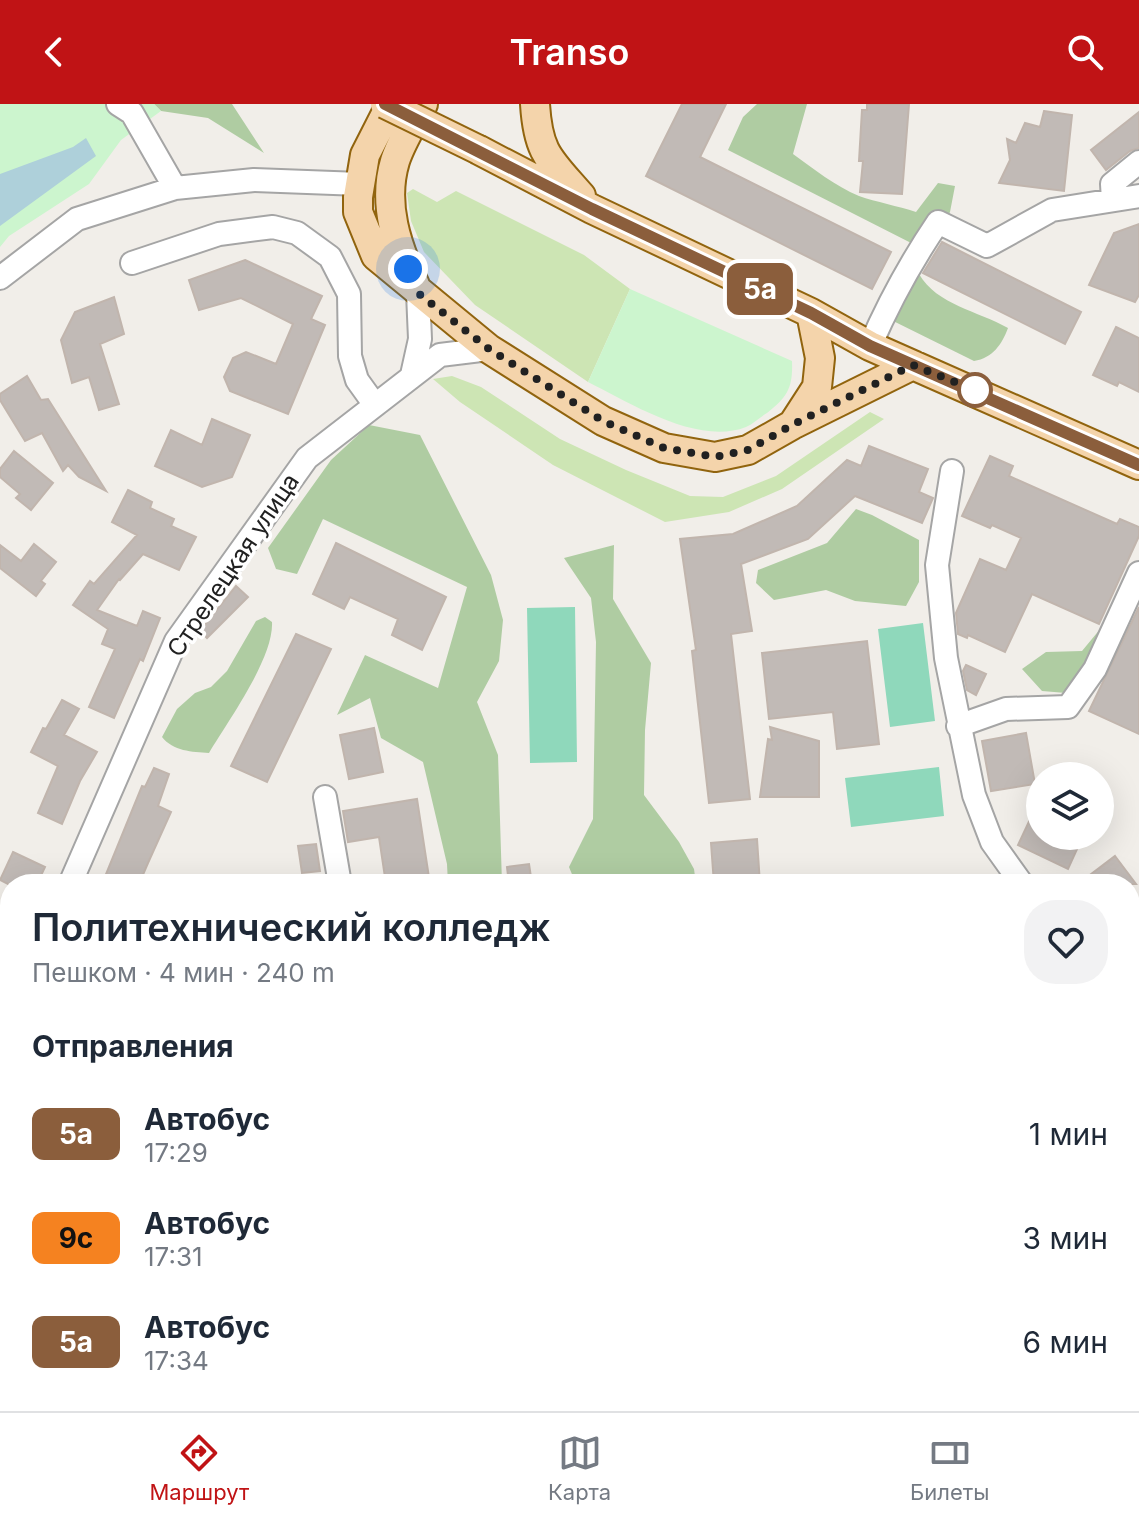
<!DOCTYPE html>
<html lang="ru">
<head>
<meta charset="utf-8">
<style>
  body { margin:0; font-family:Inter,sans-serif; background:#f2f2f3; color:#1f2937; height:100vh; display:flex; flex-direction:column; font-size:30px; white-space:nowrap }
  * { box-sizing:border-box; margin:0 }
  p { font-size:26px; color:#747a83 }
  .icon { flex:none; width:44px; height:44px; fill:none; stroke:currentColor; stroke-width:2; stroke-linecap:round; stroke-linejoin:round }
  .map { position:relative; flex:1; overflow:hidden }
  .details { position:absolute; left:0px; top:770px; width:1140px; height:538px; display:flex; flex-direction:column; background:#fff; border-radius:32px 32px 0 0; box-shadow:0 8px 32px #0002 }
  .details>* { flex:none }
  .badge { padding:0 16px; border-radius:12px; font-size:28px; line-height:52px }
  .buttons { position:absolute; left:1026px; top:658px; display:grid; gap:16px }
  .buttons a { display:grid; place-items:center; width:88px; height:88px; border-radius:50%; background:#fff; box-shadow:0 8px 32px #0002; font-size:40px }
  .you { position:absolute; width:40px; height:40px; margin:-20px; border:6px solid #fff; border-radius:50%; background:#1a73e8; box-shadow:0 0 0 12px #1a73e833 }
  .map>.badge { position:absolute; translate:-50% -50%; box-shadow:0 0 0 4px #fff }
  h2 { padding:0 32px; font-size:30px; line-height:72px }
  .round { display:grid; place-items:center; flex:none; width:84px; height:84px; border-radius:32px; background:#f2f2f3 }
  .overview { display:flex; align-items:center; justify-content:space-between; height:136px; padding:0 32px }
  h1 { font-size:38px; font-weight:600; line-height:60px }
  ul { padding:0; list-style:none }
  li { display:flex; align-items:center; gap:24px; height:104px; padding:0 32px }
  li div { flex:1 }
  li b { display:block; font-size:30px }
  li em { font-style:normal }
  li .badge { min-width:88px; font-weight:700; text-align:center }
  header { display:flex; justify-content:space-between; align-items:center; height:104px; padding:0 32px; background:#c01315; color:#fff; font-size:36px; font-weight:600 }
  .tab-bar { display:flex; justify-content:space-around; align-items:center; height:112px; border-top:2px solid #e0e1e3; background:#fff; font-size:22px; color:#747a83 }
  .tab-bar a { display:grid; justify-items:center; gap:4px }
  .tab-bar .active { color:#c01315 }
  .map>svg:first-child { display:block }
  .grass { fill:#cde5b4 }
  .forest { fill:#afcca2 }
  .park { fill:#ccf5ce }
  .pitch { fill:#8fd8bb }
  .water { fill:#aed0da }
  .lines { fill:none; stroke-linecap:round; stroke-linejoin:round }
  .stream { stroke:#aed0da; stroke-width:5 }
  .building { fill:#c1bab6; stroke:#c1b5ad; stroke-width:2 }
  .minor-casing { stroke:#a5a5a5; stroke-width:26 }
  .major-casing { stroke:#91640e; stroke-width:32 }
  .minor { stroke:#fff; stroke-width:22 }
  .major { stroke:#f4d4ab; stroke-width:28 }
  .major-bridge-casing { stroke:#91640e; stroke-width:32; stroke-linecap:butt }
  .major-bridge { stroke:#f4d4ab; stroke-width:28 }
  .line-casing { stroke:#fff; stroke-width:18 }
  .line { stroke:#8b5e3c; stroke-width:12 }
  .walk { stroke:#212121; stroke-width:8; stroke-dasharray:0 14.4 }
  .stop-dot { fill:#fff; stroke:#8b5e3c; stroke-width:4 }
  .labels { text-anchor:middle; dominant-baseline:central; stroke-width:7; stroke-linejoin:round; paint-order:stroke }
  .street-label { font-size:24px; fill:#212121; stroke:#fff }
</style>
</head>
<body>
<header><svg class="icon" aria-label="back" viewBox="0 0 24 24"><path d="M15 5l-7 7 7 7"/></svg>Transo<svg class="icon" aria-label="search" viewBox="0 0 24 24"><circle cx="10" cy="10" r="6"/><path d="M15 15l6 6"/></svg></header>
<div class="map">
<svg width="1139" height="1307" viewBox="0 0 1139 1307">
  <rect width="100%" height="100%" fill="#f1eee9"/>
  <!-- grass -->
  <path class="grass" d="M413,85l24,13 19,-11 128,64 46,34 -42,93 -113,-77 -51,-53 -13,-31 -4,-28z
    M452,272l29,11 79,52 66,31 64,26 33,1 53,-21 94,-64 14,7 -102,70 -53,23 -64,10 -112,-57 -93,-63 -27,-23z"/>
  <!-- forest -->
  <path class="forest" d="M154,0h78l32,49 -56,-35 -47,-7z
    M757,0h50l-14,50c21,15 42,32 66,42 17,6 39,10 57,16l22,-29 17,3 -5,26 -31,62c18,31 59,37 89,54 -6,16 -15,30 -34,33l-95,-47 38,-68 -189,-96 15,-33z
    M369,321l51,10 71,140 12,45 -4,41 -22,41 21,53 4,129h-54l-1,-20 -24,-102 -42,-24 -11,-40 -33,17 28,-60 73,33 29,-101 -144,-68 -26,55 -21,-5 -8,-21 63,-88z
    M856,405l16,6 47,25v42l-13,24 -51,-5 -29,-11 -52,10 -18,-17 2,-13 69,-27z
    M614,441l-1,54 38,64 -6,67 -1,65 35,47 15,27 2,15h-120l-7,-17 24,-48 3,-177 -5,-44 -27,-40z
    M265,513l7,5c2,36 -44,99 -63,131 -17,-1 -36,-2 -47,-16l15,-28 18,-16 16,-6 16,-16 29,-50z
    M1101,524l2,14 -37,51 -24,-2 -20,-22 24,-17 36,-1z
    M543,1298h134l-1,9h-139z"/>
  <!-- park -->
  <path class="park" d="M0,0h154l7,7 -40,29 -32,44 -80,52 -9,11z
    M630,185l162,72c1,26 -4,36 -25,52 -7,4 -14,11 -21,14 -48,19 -116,-24 -158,-45z"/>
  <!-- pitch -->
  <path class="pitch" d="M575,503l2,155 -47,1 -3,-155z
    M923,519l12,98 -45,6 -12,-98z
    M939,663l5,49 -93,11 -6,-49z"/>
  <!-- water -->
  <path class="water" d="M86,34l10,18 -96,70v-52l73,-27z"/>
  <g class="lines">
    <!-- stream -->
    <path class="stream" d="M401,1307l7,-9"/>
  </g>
  <!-- building -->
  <path class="building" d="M682,0h44l-26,53 191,95 -19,37 -226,-113z
    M867,0h42l-7,90 -42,-2 3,-31h-4l3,-51h5z
    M1044,7l28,4 -8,76 -65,-8 11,-23 -3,-21 9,4 9,-20 15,4z
    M1139,8v36l-9,3 -24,19 -15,-20z
    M1139,120v71l-4,7 -46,-17 25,-52z
    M942,138l139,70 -16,32 -142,-71z
    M245,156l77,36 -11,23 14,6 -37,89 -58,-23 -6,-14 9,-19 13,-6 30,12 17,-40 -52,-26 -42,12 -10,-30z
    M114,193l10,37 -24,10 19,60 -20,6 -10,-33 -17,6 -11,-43 14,-28z
    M1116,223l23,11v54l-20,-10 -2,4 -24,-11z
    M27,272l14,24 7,-1 58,92 -27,-14 -11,-12 -5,6 -21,-38 -17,8 -25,-41v-6z
    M212,315l38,16 -18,42 -30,10 -47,-21 16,-36 31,15z
    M869,342l59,23 -9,23 14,6 -11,25 -67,-27 -47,43 -67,25 11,67 -21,3 19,165 -41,4 -17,-152 4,-1 -16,-111 53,-5 64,-28 50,-46 14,6z
    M14,347l39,32 -22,27 -15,-12 4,-4 -20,-17v-8z
    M990,352l23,10 -4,10 108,48 3,-5 19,8v9l-40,88 -67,-30 -27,58 -37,-17 -1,3 -9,-4 -2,-21 24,-54 26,11 15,-32 -29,-13 -2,3 -28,-12z
    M128,386l24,12 -2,6 24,11 -3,7 25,11 -17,33 -36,-16 -23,26 -1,-1 -22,31 40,16 6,-15 17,7 -17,43 -3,-2 -26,59 -25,-11 26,-58 -13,-5 6,-15 -35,-24 17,-24 4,3 43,-49 -25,-13z
    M336,439l110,54 -24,53 -30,-15 6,-16 -48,-22 -6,12 -31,-15z
    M34,440l22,18 -15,19 4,3 -9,12 -36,-28v-23l21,16z
    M236,482l12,11 -41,41 -7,-7z
    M1139,503v127l-50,-23z
    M296,530l35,15 -64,133 -36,-16z
    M867,537l12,103 -42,5 -4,-37 -64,7 -7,-66z
    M966,561l20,9 -10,21 -9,-5 -4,-19z
    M62,596l17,9 -15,26 33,17 -17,29 -18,43 -24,-11 20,-47 -27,-14 12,-24 3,1z
    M770,623l49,14v56h-59l8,-58 4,1z
    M374,624l9,44 -34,7 -9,-44z
    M1026,629l9,51 -44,7 -9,-50z
    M154,664l15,6 -11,32 13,6 -23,51 -9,21h-37l40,-98 3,1z
    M1040,694v38h43l-15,33 -50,-24z
    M417,695l13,85h-44l-7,-47 -31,5 -5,-31z
    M757,735l3,45h-46l-3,-41z
    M316,740l4,27 -18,2 -4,-27z
    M13,748l32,15 -8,17h-29l-8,-4z
    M1115,752l21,28h-58z
    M529,760l3,20h-23l-2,-17z"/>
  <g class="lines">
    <!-- minor casing -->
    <g class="minor-casing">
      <path id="minor" d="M118,0l14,9 43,75
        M1113,96l-1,-16 27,-22
        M132,159l87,-29 54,-7 24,6 33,24 19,37 1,62 7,24 18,25
        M0,174l77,-59 98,-31 79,-8 106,4
        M870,242c19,-44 41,-84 68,-124l49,24 65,-36 87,-14
        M412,271l8,-36 -2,-46
        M952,367l-15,94 9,93 28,137 18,47 30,42
        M958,622l48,-17 62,-2 27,-38 44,-96
        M325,693l15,87
        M70,780l106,-243 131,-183 133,-103 49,-6
        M0,932l10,-21
        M1130,932l9,12
        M0,1033l10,6
        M1130,1264l9,3
        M303,1307l4,-9
        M757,1307l3,-9"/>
    </g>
    <!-- major casing -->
    <g class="major-casing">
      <path id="major" d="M391,0l-26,51 -7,42v15l18,44 113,93 114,72 61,27 51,9 33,-7 44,-25 121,-60
        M535,0c3,50 15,56 46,92
        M479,46l113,59 219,104 59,33 269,119
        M415,181c-18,-38 -33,-81 -20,-124 6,-19 19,-39 28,-57
        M793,320l24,-37 3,-29 -9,-45"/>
    </g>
    <!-- minor -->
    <use href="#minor" class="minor"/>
    <!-- major -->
    <use href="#major" class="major"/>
    <!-- major-bridge casing -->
    <g class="major-bridge-casing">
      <path id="major-bridge" d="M385,0l94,46"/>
    </g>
    <!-- major-bridge -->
    <use href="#major-bridge" class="major-bridge"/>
  </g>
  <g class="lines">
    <!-- line casing -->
    <g class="line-casing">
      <path id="line" d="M385,0l207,105 219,104 59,33 269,119"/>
    </g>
    <!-- line -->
    <use href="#line" class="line"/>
    <!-- walk -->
    <path class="walk" d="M408,165l10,24 71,56 114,72 61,27 51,9 33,-7 44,-25 121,-60 64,26 -2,-1"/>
  </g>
  <!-- markers -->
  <circle class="stop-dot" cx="975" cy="286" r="16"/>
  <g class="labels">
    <!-- street labels -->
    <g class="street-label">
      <text transform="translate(233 461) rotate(-56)">Стрелецкая улица</text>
    </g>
  </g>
</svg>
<div class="buttons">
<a><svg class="icon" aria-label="layers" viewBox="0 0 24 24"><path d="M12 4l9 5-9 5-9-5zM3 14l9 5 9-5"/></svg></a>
</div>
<div class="you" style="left:408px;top:165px"></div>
<b class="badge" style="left:760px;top:185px;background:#8b5e3c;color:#fff">5а</b>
<section class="details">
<div class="overview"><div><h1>Политехнический колледж</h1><p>Пешком · 4 мин · 240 m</p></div><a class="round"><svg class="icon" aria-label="heart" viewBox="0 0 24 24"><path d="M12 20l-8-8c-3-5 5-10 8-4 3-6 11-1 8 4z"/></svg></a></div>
<h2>Отправления</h2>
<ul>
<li><span class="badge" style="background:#8b5e3c;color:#fff">5а</span><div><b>Автобус</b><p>17:29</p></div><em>1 мин</em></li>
<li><span class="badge" style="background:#f58220;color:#111">9с</span><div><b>Автобус</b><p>17:31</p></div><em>3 мин</em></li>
<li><span class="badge" style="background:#8b5e3c;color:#fff">5а</span><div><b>Автобус</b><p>17:34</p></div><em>6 мин</em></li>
</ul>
</section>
</div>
<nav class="tab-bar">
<a class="active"><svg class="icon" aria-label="directions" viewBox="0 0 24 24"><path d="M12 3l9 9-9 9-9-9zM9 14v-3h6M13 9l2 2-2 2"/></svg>Маршрут</a>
<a><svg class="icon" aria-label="map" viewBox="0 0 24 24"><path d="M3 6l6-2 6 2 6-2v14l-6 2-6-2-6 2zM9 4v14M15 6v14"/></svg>Карта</a>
<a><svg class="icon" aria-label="tickets" viewBox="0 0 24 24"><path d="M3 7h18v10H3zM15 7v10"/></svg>Билеты</a>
</nav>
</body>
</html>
